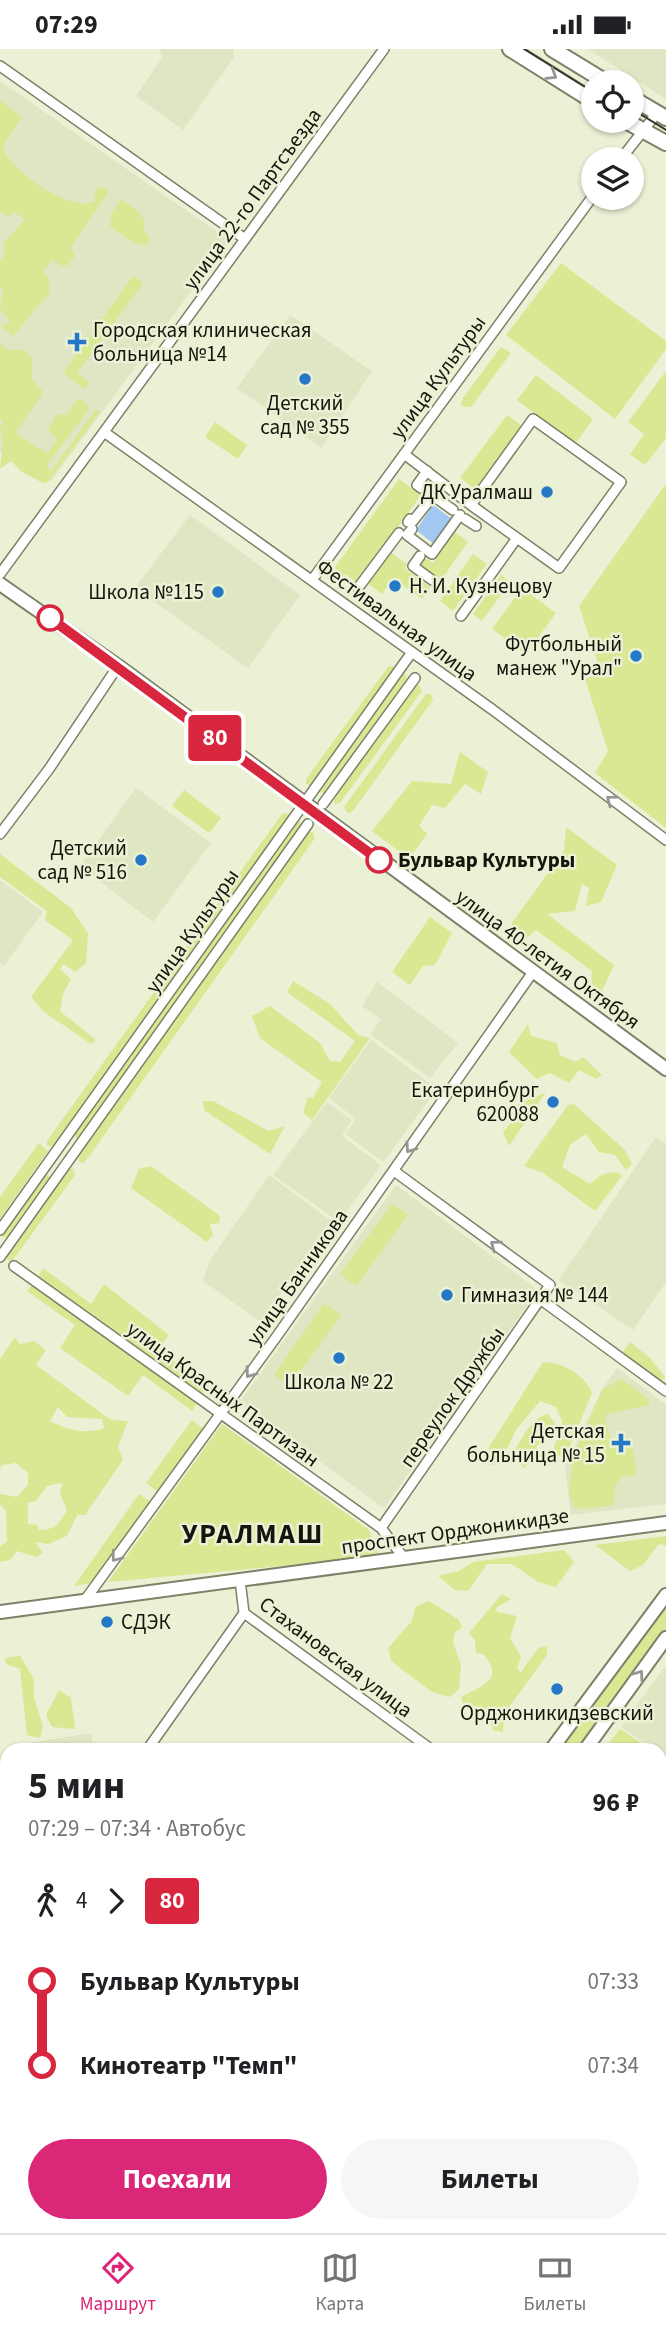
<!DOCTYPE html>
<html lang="ru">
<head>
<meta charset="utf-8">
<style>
  body { margin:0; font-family:"Source Sans 3",sans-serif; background:#f6f6f6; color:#202124; height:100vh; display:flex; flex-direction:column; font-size:26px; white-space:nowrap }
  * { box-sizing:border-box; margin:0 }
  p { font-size:23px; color:#757577 }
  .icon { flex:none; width:38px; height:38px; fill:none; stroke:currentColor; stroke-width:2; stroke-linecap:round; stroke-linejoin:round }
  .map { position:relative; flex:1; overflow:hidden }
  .panel { position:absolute; left:0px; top:1694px; width:667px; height:490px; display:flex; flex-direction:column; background:#fff; border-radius:21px 21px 0 0; box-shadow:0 2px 5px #0004 }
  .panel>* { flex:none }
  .badge { padding:0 14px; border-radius:5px; font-size:24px; line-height:46px }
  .controls { position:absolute; left:581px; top:21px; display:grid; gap:14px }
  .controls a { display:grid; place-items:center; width:63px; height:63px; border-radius:50%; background:#fff; box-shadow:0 2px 5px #0004; font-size:35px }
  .map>.badge { position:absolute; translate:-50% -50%; box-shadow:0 0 0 4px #fff }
  .legs { display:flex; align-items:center; gap:10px; height:77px; padding:0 28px; font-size:23px }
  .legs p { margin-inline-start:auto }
  .overview { display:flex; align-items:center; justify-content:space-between; height:119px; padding:0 28px }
  h1 { font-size:38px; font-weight:700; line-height:52px }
  .primary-button { display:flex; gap:14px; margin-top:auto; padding:14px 28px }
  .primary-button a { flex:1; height:80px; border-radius:42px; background:#db2777; color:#fff; font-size:28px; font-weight:700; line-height:80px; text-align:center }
  .primary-button a+a { background:#f6f6f6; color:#202124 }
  ul { padding:0 28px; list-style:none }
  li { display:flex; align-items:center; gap:24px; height:84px; font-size:26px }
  li i { display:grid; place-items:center; width:10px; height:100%; margin:0 9px; background:currentColor }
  li i::after { content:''; width:18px; height:18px; margin:-9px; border:5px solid; border-radius:50%; background:#fff }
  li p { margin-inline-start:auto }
  li:first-child i { background:linear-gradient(#0000 50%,currentColor 0) }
  li:last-child i { background:linear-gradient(currentColor 50%,#0000 0) }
  .status { display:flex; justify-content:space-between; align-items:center; height:49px; padding:0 35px; background:#fff; direction:ltr }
  .status svg { height:19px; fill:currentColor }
  .dock { display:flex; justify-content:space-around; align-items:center; height:98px; border-top:2px solid #e0e0e0; background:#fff; font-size:19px; color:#757577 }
  .dock a { display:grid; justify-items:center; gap:4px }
  .dock .active { color:#db2777 }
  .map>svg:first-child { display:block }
  .built { fill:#dee6c3 }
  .green { fill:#d8e893; fill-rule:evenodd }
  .water { fill:#a2c8f2 }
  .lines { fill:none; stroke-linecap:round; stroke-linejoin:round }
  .street-casing { stroke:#7c8168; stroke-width:12 }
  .secondary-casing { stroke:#7c8168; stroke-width:16 }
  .primary-casing { stroke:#7c8168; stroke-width:18 }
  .street { stroke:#fff; stroke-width:9 }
  .secondary { stroke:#fff; stroke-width:12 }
  .primary { stroke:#fff; stroke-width:14 }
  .tram { stroke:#34372a; stroke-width:2 }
  .oneway { stroke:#959692 }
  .line-1-casing { stroke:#fff; stroke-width:16 }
  .line-1 { stroke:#d7263d; stroke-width:10 }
  .poi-dot { fill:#2578c6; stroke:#ebf1d5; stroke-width:2.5 }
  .stop-1-dot { fill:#fff; stroke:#d7263d; stroke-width:3.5 }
  .labels { text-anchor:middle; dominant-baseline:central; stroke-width:5; stroke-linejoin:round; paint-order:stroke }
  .street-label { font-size:21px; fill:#14160c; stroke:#ebf1d5 }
  .poi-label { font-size:21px; fill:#14160c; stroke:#ebf1d5; text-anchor:end }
  .stop-label { font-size:21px; font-weight:bold; fill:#14160c; stroke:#ebf1d5; text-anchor:start }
  .district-label { font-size:28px; font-weight:bold; letter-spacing:2px; fill:#14160c; stroke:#ebf1d5 }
</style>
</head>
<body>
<div class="status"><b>07:29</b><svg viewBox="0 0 49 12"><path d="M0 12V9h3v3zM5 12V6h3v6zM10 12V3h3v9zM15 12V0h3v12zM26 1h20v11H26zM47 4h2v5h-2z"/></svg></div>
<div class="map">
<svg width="666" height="2184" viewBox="0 0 666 2184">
  <rect width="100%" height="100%" fill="#ebf1d5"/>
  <!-- built -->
  <path class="built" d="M160,0h74v8l-51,73 -47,-34 26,-38z
    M588,0h78v50z
    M0,32l229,159 -178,241 -43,-30 -8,2z
    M290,266l82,56 -51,77 -84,-60z
    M190,466l110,80 -52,73 -113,-80z
    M136,739l75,55 -58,79 -73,-56z
    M0,831l43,32 -39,54 -4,-3z
    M377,933l81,61 -28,35 -60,-44 11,-15 -19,-13z
    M371,991l66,49 -54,73 -38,-28 11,-15 -27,-21z
    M327,1053l25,18 -10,16 39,29 -42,57 -66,-47z
    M656,1088l10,7v138l-33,48 -74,-50z
    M269,1126l68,50 -43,59 -5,-3 -28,41 -58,-41 6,-19z
    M396,1136l142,105 -154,218 -145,-105z
    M617,1319l49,37v99l-95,11 -6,-48 36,-76z
    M666,1616v92l-45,-30z
    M91,1684l3,16 -70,1 -2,-6z"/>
  <!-- green -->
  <path class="green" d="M0,52l22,16 -19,29c2,22 70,69 92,55l-1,-7 5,-7 6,1 3,5 -37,54 4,9 -7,9 -6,1 -10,-7 -9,13 5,5 2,15 -37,44 -12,-9 9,-5 -10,-13 3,-19 -3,-3v-26l5,-8 -2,-9 22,-25 -11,-7 -7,5 -7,-5z
    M121,150l15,10 8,11v8l6,12 -3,6 -14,-4 -23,-16 1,-12z
    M561,214l105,78v8l-51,70 -109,-84z
    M133,227l10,7 -66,90 13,10 -5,6 -22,-16z
    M0,293l6,8h17l10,8 -2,21 11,11 -1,6 -25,36 3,4 28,17 10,-13 -9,-10 8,-15 11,-1 10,-14h5l8,8 -43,57 2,5h3l44,-61 4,3 -52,70 -5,1 -21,-11 -11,-11 -11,8 3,-27 -3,-15 3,-5 -3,-4z
    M501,298l10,6 -40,54h-7l-3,-3 2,-6z
    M666,322v67l-21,27 -15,-11 14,-20 -16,-12z
    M536,326l57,44 -18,25 -58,-44z
    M507,366l15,11 -47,63 -15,-11z
    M215,373l32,23 -9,14 -33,-22z
    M399,430l22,16 -63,88 -13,-9 -4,4 -5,-5 -1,-6z
    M666,435v344l-71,-55 13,-22 -23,-72 16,-6 -22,-67z
    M455,483l13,10 -27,38 -22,-16 5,-7 9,6z
    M390,503l17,12 -2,5 25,18 -8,12 -29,-21 -11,16 -14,-10z
    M473,505l14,10 -34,47 -13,-10z
    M501,526l9,7 -28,39 -9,-7z
    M522,539l34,25 -30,41 -34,-25z
    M393,617l3,4 -85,116 -5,-2v-5l82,-112z
    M405,625l3,7 -82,112 -7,-1 82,-117z
    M415,636h4l3,6 -82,112 -5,1 -2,-6z
    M426,645h5l2,6 -81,112 -5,1 -3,-6z
    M460,703l28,20 -7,22 -16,-10 -20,24 -13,-3 -13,21 8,8 -18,25 -37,-28 40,-50 39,3z
    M184,741l37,28 -12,15 -37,-27z
    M287,764l2,4 -235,330 -7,-1v-5l235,-327z
    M300,772l2,4 -222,314h-3l-4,-5 222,-312z
    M566,778l51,38 -16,37 -15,4 3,-18 -7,-4 -7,27 -28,3 67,51 -12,26h-11l1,-20 -56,-41 -9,8 -16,-14 53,-73z
    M308,783h5l2,6 -230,324 -5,1 -2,-6z
    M0,805l71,54 17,25 -2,30 -11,9 -11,-8 -4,5 11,10 -8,15 -3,17 36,29 -5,4 -47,-32 -13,-15 42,-57 -28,-20 2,-9 -47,-34z
    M430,868l22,16 -17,32 -12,1 -13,19 -18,-13z
    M293,932l37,23 28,31 12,3 -58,82 -9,-7 5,-16 5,1 9,-16 -62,-44 -8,-22 18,-10 50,37 10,18 10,1 15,-21 -68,-49z
    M528,975l3,12 26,7 3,12 16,7 7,-5 19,18 -6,4 -17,-9 -10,13 -19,-10 -13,6 -28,-27z
    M546,1043l-37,54 -6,-14 9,-11 -4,-12z
    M203,1052h10l56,30 16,-5 -15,28 -66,-44z
    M574,1055l51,46 7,14 -6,6 -11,-15 -16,-3 -13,-18 -16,11 -8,22 28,17c10,-9 19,-16 33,-9l-28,36 -52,-38 -19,-7 44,-61z
    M39,1094l9,8 -48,68v-22z
    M151,1117l69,50 -1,7 -9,1 3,11 -6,7 -76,-54 8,-19z
    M68,1120h5l2,6 -62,85 -5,1 -2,-7z
    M48,1126l3,4 -42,59 -7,-1v-4l41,-57z
    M392,1155l16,11 -52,71 -16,-12z
    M43,1219l48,36 13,-20 65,51 -11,14 50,38 -5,7 -165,-117z
    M33,1235l165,118 -6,9 -49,-36 -15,21 -68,-48 15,-23 -48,-34z
    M324,1254l17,12 -51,71 -16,-11z
    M15,1288l4,7 15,-3 12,9 -10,15 75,55 17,1 -10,26 5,13 -38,55h-8l-10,21 -19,8 -13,-2 8,11 -7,4 -19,-6 -7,9 -10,2v-16l7,-4 -1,-31 -6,-7v-10l17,3 11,-12v-12l-12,-10 -14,2 -2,4v-110zM58,1358l9,10 35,2 2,9c-21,7 -36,2 -54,-7zM62,1434l-2,11 7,16c-8,14 -12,20 -28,20l-2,-5 -9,-1v-22h7l12,-16z
    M630,1293l20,16 15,19 -5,5 -39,-28z
    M543,1313c19,0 42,13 49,31l-25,61 -10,2 -3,-8 8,-27 -6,-14 -16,-6 -24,29 -16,34 -10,1 -1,-18z
    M621,1330l28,20v6l-42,9 -2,8 7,19 19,-2 6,33 -4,4 -12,1 -6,9 -1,19 -30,4 -10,-2 -5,-14 4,-35 29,-68z
    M548,1365l7,9 -5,13 -13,9 -3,14 -11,10 -8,-19c8,-13 17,-33 33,-36z
    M192,1371l12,9 -46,63 -12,-9z
    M222,1375l147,106 10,27 -271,25z
    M139,1445l12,8 -59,81 -18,3z
    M666,1487v10l-7,-2 -16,21 -13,6 -35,-26z
    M564,1501l10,12 -18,25 -18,-5 -26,-18h-25l-19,27 -13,-1 -17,-14 21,-5 14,-9z
    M502,1545l9,5 -15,9 1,4 20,4 -7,22 11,19 -4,12 4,3 17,-24 9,-2v9l-43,59 -1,18 -10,-2 -4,-13 -25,-9 -3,-11c20,-11 45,-17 22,-43l-7,-1 -1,-13 -6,-7z
    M429,1552l30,19 3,8 -7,4 -2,10 8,23 -2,24 -9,8 -18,-5 -41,-31 -3,-13 24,-27 3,-14z
    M666,1558v23l-88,120h-17z
    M20,1607l14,23v19l9,28 -3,12 -13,-3 -7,-66 -14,-5 -1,-6z
    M59,1641l12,8 4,31 -23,-2 -6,-12z
    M620,1680l32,21h-48z
    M0,2062l7,5v110h155l10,7h-172z"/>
  <!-- water -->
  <path class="water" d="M433,456l19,14 -18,25 -18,-14z"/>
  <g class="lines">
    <!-- street casing -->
    <g class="street-casing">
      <path id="street" d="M0,17l245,173
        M621,110l36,-46
        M104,383l389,278 173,130
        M404,405l67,51
        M421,439l-4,-3 10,-14
        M425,441l28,20
        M465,470l11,7
        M408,473l2,-3 3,2 20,-25
        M412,480l-5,6 25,19 28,-39
        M420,507l-7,10 19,14
        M0,525l384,-525
        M312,531l281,-384
        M358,539l41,-55
        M461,567l56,-78 42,30 62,-86 -88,-63 -62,86 46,33
        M323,755l92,-126
        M0,785l49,-65 69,-103
        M0,1181l412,-578
        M0,1208l308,-433
        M14,1217l367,262 23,30
        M540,1250l126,92
        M381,1479l169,-243 -156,-114
        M240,1531l4,33 188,137
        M85,1551l192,-264 256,-364
        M147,1701l97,-137
        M0,1816l7,4
        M660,1884l6,5
        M0,1907l7,-10
        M0,2036l7,4
        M660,2114l6,-8
        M610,2184l5,-7"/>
    </g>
    <!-- secondary casing -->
    <g class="secondary-casing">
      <path id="secondary" d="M0,535l118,82 548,403
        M0,1563l666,-89
        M551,1701l115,-155
        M585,1701l81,-112
        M496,2177l9,7
        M200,2184l5,-7
        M235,2184l5,-7"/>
    </g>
    <!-- primary casing -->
    <g class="primary-casing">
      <path id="primary" d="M510,0l83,52
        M552,0l54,33
        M632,49l34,20
        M626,72l40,22"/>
    </g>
    <!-- street -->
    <use href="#street" class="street"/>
    <!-- secondary -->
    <use href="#secondary" class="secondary"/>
    <!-- primary -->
    <use href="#primary" class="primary"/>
    <!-- tram -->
    <path class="tram" d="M524,0l69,43
      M632,60l34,21"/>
  </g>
  <!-- one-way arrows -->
  <defs><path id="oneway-chevron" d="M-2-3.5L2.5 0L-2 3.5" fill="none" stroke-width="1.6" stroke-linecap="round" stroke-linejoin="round" transform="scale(1.75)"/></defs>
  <g class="oneway">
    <use href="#oneway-chevron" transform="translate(552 26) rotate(32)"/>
    <use href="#oneway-chevron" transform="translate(611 751) rotate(-143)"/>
    <use href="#oneway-chevron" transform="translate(410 1099) rotate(125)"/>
    <use href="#oneway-chevron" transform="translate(495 1196) rotate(-144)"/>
    <use href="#oneway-chevron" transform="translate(250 1324) rotate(126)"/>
    <use href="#oneway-chevron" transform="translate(116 1508) rotate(127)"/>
    <use href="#oneway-chevron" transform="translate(639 1626) rotate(-54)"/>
  </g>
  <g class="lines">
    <!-- line-1 casing -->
    <g class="line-1-casing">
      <path id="line-1" d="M50,569l329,242"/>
    </g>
    <!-- line-1 -->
    <use href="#line-1" class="line-1"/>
  </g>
  <!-- markers -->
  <g class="poi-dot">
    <path d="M73.5 282.5h7v7h7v7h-7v7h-7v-7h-7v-7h7z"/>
    <circle cx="305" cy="330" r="7"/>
    <circle cx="547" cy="443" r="7"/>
    <circle cx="395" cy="537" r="7"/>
    <circle cx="218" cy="543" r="7"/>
    <circle cx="636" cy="607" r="7"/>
    <circle cx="141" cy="811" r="7"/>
    <circle cx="553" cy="1053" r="7"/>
    <circle cx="447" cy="1246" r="7"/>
    <circle cx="339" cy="1309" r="7"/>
    <path d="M617.5 1383.5h7v7h7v7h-7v7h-7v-7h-7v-7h7z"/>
    <circle cx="107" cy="1573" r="7"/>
    <circle cx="557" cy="1640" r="7"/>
  </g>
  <g class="stop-1-dot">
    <circle cx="50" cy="569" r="12"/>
    <circle cx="379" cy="811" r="12"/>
  </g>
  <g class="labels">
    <!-- street labels -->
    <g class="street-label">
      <text transform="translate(252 150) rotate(-54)">улица 22-го Партсъезда</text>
      <text transform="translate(438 328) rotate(-54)">улица Культуры</text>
      <text transform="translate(397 571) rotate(36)">Фестивальная улица</text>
      <text transform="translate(192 882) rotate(-55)">улица Культуры</text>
      <text transform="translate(548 910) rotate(36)">улица 40-летия Октября</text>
      <text transform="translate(297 1228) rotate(-55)">улица Банникова</text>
      <text transform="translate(223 1345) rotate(36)">улица Красных Партизан</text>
      <text transform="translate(452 1348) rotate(-55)">переулок Дружбы</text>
      <text transform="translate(455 1482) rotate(-8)">проспект Орджоникидзе</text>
      <text transform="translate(336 1608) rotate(37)">Стахановская улица</text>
    </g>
    <!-- poi labels -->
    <g class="poi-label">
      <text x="93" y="281" text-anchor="start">Городская клиническая<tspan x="93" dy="24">больница №14</tspan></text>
      <text x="305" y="354" text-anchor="middle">Детский<tspan x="305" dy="24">сад № 355</tspan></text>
      <text x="533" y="443">ДК Уралмаш</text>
      <text x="409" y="537" text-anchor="start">Н. И. Кузнецову</text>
      <text x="204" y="543">Школа №115</text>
      <text x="622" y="595">Футбольный<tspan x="622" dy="24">манеж "Урал"</tspan></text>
      <text x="127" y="799">Детский<tspan x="127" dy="24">сад № 516</tspan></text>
      <text x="539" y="1041">Екатеринбург<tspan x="539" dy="24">620088</tspan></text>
      <text x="461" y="1246" text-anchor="start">Гимназия № 144</text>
      <text x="339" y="1333" text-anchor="middle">Школа № 22</text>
      <text x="605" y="1382">Детская<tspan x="605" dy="24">больница № 15</tspan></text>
      <text x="121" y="1573" text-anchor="start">СДЭК</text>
      <text x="557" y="1664" text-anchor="middle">Орджоникидзевский</text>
    </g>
    <!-- stop labels -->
    <g class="stop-label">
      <text x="398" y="811">Бульвар Культуры</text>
    </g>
    <!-- district labels -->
    <g class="district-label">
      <text x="253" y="1485">УРАЛМАШ</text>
    </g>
  </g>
</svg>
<div class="controls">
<a><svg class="icon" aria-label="locate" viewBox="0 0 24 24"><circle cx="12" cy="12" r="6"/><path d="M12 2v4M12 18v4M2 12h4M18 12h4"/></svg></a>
<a><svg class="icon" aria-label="layers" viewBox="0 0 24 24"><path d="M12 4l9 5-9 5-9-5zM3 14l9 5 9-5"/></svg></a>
</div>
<b class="badge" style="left:215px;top:689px;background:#d7263d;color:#fff">80</b>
<section class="panel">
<div class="overview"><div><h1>5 мин</h1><p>07:29 – 07:34 · Автобус</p></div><b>96 ₽</b></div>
<div class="legs"><svg class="icon" aria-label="walk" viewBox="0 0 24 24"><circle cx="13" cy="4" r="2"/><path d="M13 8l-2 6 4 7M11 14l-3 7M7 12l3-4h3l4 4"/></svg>4<svg class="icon" aria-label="forward" viewBox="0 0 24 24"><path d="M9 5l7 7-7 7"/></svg><b class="badge" style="background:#d7263d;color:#fff">80</b></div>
<ul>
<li><i style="color:#d7263d"></i><b>Бульвар Культуры</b><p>07:33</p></li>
<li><i style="color:#d7263d"></i><b>Кинотеатр &quot;Темп&quot;</b><p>07:34</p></li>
</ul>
<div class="primary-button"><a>Поехали</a><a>Билеты</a></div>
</section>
</div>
<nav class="dock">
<a class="active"><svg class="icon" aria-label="directions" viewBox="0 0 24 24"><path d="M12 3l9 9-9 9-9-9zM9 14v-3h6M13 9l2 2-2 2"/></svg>Маршрут</a>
<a><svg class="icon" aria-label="map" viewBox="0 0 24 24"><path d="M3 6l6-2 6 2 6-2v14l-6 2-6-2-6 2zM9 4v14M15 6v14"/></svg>Карта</a>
<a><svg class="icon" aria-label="tickets" viewBox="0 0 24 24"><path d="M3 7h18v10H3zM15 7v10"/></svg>Билеты</a>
</nav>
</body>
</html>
